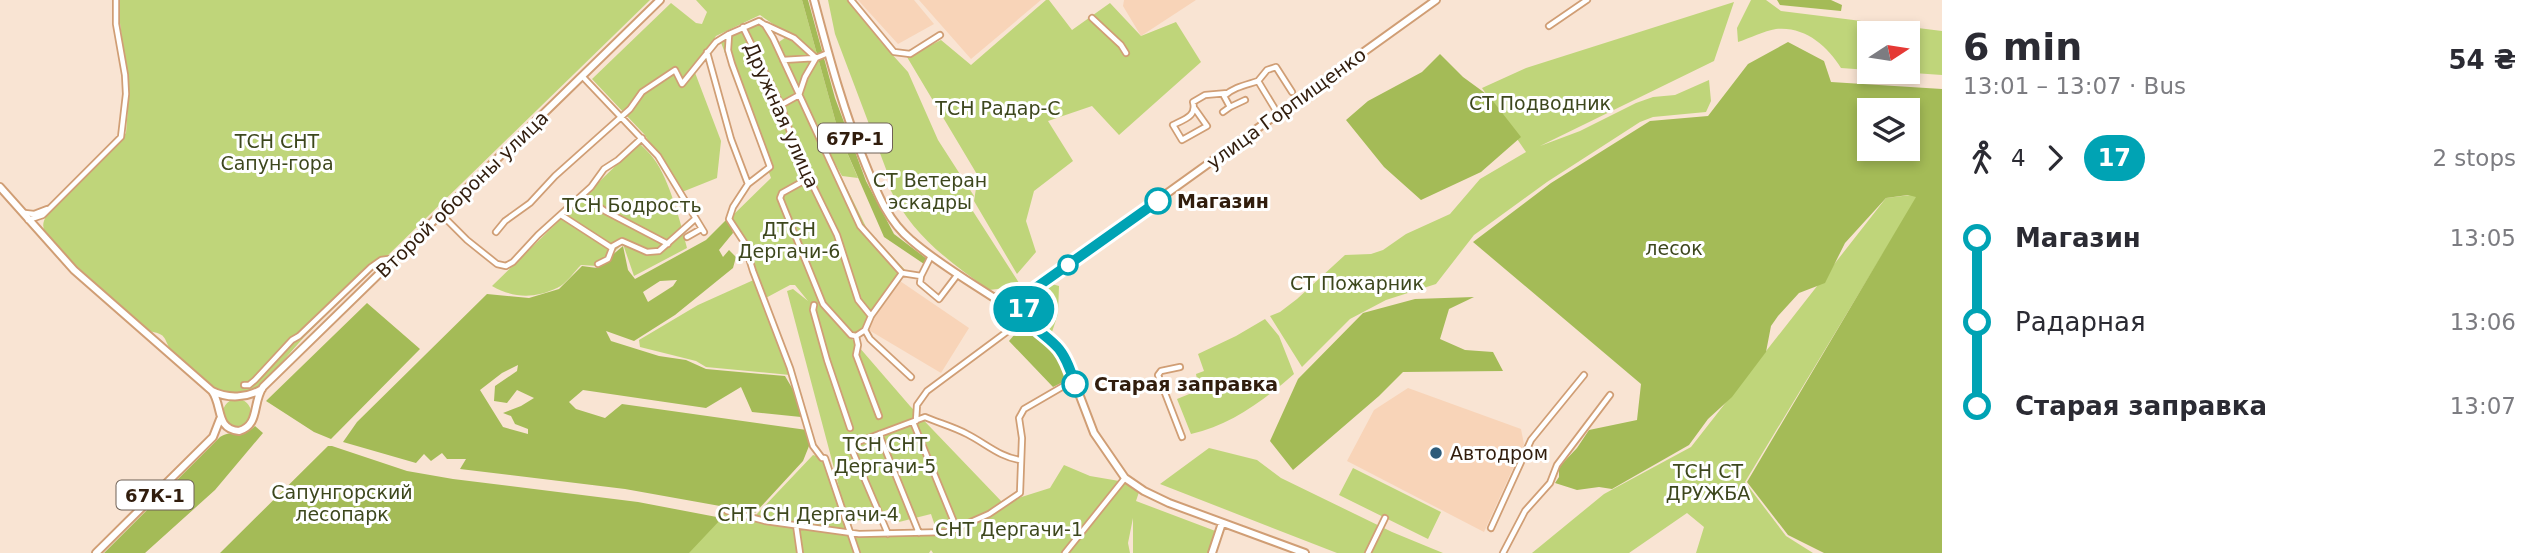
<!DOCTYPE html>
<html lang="en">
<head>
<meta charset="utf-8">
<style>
  body { margin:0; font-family:"DejaVu Sans",sans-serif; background:#f2f2f3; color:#2b2b33; height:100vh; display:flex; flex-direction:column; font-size:26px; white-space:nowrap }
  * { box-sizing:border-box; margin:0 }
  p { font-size:23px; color:#7c7c81 }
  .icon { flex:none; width:38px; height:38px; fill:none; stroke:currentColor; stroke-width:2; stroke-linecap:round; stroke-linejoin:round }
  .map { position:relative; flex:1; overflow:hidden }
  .panel { display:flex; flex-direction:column; background:#fff; width:595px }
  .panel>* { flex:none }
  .badge { padding:0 14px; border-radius:23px; font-size:24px; line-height:46px }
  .needle { width:46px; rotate:78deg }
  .fabs { position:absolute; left:1857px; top:21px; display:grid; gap:14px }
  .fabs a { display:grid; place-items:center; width:63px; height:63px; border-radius:0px; background:#fff; box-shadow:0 4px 10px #0003; font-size:35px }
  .map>.badge { position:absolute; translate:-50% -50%; box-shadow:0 0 0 4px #fff }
  .legs { display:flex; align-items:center; gap:10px; height:77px; padding:0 21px; font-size:23px }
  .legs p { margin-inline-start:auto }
  .headline { display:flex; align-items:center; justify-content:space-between; height:119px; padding:0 21px }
  h1 { font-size:38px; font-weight:600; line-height:52px }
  ul { padding:0 21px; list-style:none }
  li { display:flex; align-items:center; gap:24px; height:84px; font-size:26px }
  li i { display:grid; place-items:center; width:10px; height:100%; margin:0 9px; background:currentColor }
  li i::after { content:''; width:18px; height:18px; margin:-9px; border:5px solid; border-radius:50%; background:#fff }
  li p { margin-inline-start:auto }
  li:first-child i { background:linear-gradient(#0000 50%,currentColor 0) }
  li:last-child i { background:linear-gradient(currentColor 50%,#0000 0) }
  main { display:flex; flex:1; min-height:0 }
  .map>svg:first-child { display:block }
  .built { fill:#f8d4b8 }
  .green { fill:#bfd57a; fill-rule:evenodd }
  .forest { fill:#a4bb57; fill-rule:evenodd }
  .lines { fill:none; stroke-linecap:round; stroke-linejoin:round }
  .minor-casing { stroke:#d09e75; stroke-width:8 }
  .major-casing { stroke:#d09e75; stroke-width:10 }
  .minor { stroke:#fff; stroke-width:4.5 }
  .major { stroke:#fff; stroke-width:6 }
  .line-1-casing { stroke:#fff; stroke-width:16 }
  .line-1 { stroke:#00a3b4; stroke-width:10 }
  .stop-1-dot { fill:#fff; stroke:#00a3b4; stroke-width:3.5 }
  .poi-dot { fill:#2d5b7a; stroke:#fff; stroke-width:2.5 }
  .labels { text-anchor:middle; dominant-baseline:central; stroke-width:6; stroke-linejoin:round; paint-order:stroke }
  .shield { fill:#fff; stroke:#6f6156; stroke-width:2 }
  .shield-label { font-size:18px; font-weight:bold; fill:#311d0d }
  .park-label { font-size:19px; fill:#3d471d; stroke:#fff }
  .street-label { font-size:19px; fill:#311d0d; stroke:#fff }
  .stop-label { font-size:19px; font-weight:bold; fill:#311d0d; stroke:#fff; text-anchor:start }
  .poi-label { font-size:19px; fill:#311d0d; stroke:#fff; text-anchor:start }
</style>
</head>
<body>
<main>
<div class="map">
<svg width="1942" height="553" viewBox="0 0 1942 553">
  <rect width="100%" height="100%" fill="#f9e4d3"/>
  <!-- built -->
  <path class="built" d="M858,0h56l20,24 -36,20z
    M919,0h122l-70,59z
    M1124,0h72l-55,36 -18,-30z
    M900,281l69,47 -28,45 -74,-44z
    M1408,388l113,41 3,15 -40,88 -137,-71 27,-51z"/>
  <!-- green -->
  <path class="green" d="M117,0h533l-346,337 -48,55c-9,3 -29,5 -39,1 -5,-3 -43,-38 -46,-42 -8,-14 -4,-17 -23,-20l-99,-90c-5,-9 -9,-16 -2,-26l79,-82 3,-40z
    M696,0h106l37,134 19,44 -16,-2 -10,-18 35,71 39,42 -33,47 -2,-2 -8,14 -9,5 -21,-18 77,89 93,97 47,-15 14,-23 26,11 35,6 14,10 -3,9 82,31 -7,21h-78v-35l-5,25 2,10h-61l16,-22 -22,22h-130l-2,-3 -2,3h-241l38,-45 30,7 57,-60 15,4 11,28 -52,-196 6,-2 15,12 -13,-16h-5l-28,15 28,75 -84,-8 -10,-6 -56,-14 -1,-7 59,-35 60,-27 -29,-59 42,-41 -52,-141 43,-20 39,74 -22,-49 10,-7 -29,-20 -44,21 -22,34 27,71 -4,37 -35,14 -38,-58 -52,-55 79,-76 25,20 6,1 5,-12zM893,508l6,14 32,-8 5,15 12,-1 -8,5 -64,4 -22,-1 -3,-13z
    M828,0h19l6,4 27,37 28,31 30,68 36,56 -7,6 54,84 -32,4c-43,-31 -77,-55 -100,-103l3,-2 -57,-151z
    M1046,0h3l23,30 38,-27 31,33 35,-14 25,40 -82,73 -27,-29 -44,15 25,40 -39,30 -8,30 10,31 -19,22 -43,-73 4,-25 -71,-119 34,-17 30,25z
    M1751,0h15l15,11 161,20v44l-43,-3h9v-39h-39v37l-28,-2c-14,-23 -37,-42 -65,-39 -12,2 -26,9 -38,13l-1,-14z
    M1734,2l-20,59 -174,85 40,-15 56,-28 17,-6 22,-2 34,-15 2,21 -5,11 -53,5 -13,5 -93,60 -73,53 -38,49 -50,16 -36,19 -48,48 -32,-51 10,-4 17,-13 48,-44 26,-1 12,-4 23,-16 44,-20 30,-35 46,-27 -44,-64 44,-20z
    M639,143c5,5 11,10 15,16 15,20 27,64 33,89l-53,28 -11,-32 -26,22 -16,-1c-7,7 -15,19 -24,23 -23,11 -44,10 -65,-2z
    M1919,194l-174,288 41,54 27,17h-117l8,-26 -17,-14 -58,40h-97l72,-59 87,-47 195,-249z
    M1052,284l7,2 -1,28 -7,21 -17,-13 -6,-11 4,-14z
    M1265,319l14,17 15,38c-31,27 -63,51 -103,60l-14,-35 22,-9 -3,-16 8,-3 -6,-17 38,-18z
    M223 413a14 14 0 1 1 28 0a14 14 0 1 1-28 0Z
    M1209,448l48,12 24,18 111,54 51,21h-106l-177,-69z
    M1353,468l88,44 -13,27 -89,-44z"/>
  <!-- forest -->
  <path class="forest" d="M802,0h6l27,98 31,83 28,53 33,25 -3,5 -40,-27 -45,-103z
    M1777,0h54l11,5 -1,6 -61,-6z
    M1788,42l36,19 7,21 111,7v464h-118l-36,-18 -41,-53 169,-285 -8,-2 -22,3 -41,45 -20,40 -26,10 -21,23 -7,10 -5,26 -34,45 -24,22 -19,26 -77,44 -13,-2 -22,3 -22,-7 4,-6v-10l18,-19 12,-18 48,-10 4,-36 -168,-142 78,-59 99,-62 58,-5 40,-52zM1869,110h39v39h-39z
    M1440,54l23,23 26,19 32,41 -40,35 -60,28 -37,-33 -38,-47 22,-19 54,-29z
    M729,217l4,16 -14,17 4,7 6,-7 7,7 -3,11 -58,47 -41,26 -28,-10 5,10 48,15 27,4 20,9 79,7 17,29 -1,12 -49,-5 -11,-25 -35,21 -123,-18 -14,12 7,7 29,9 17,-14 185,26 4,11 -8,20 -48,52 -29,-9 -6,2 -95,-17 -165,-20 6,-10h-19l-5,-6 -11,8 -7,-7 -8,9 -73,-21 14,-20 130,-128 42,4 30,-9 23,-23 15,2 26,-22 5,24 7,9 71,-39zM677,280l-4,6 -25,16 -5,-10 17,-11zM518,365l-1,6 -22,15 -1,15 13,2 10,-13 17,8 -13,8 -18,7 8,3 4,8 13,5v5l-25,-7 -23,-37 22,-17z
    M1474,297l-25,12 -9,30 25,11 28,2 10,19 -100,1 -24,24 -86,74 -23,-29 28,-62 65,-66 52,-14z
    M367,303l53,46 -89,90 -17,-7 -48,-31z
    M1022,326l31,24 13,23 -1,8 -12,6 -44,-46z
    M255,426l8,7 -48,57 -70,63h-41l116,-116c12,-8 24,1 35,-11z
    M328,446h4l75,25 46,8 185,23 84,16 -33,35h-469z"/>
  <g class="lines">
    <!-- minor casing -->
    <g class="minor-casing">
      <path id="minor" d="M851,0l43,52 16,2 30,-19
        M1092,18l29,27 5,8
        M766,25l28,13 22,20 -11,19 -6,18 -18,10
        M1549,26l38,-26
        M743,27l38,78 21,63 10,16 25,51 21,65 13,16
        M729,35l-1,15 4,14 38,103 -22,17 -15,23 -4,12 15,23 9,29 37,97 23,78 9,12h3l32,95
        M707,52l24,87 17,45
        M783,60l33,-2 12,-5
        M582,76l76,80 46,76
        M1230,107l15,-7
        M1195,109l12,17 -25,14 -9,-15c12,-6 24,-9 20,-23l12,-7 23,-2
        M1223,112l7,-5 -6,-11c10,-9 22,-11 34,-15
        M1278,114l-20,-33 9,-11 9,-3 16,25
        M809,178l-27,15 -2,5 43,106 28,31 5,1 9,-6
        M583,195l22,16 63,33
        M25,213l9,1 13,-5
        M441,214l26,26 30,24 9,2 7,-4 25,-27 53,-48 13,-18 14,-9 24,-22
        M561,215l51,33
        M28,220l15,-5 78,-78 5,-43 -1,-19 -9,-51v-24
        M496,232l9,-11 25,-18 25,-27 75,-67 12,-17 33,-22 7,14 34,-42 13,-8 30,-13 6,4 8,13 87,188 42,47
        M687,237l14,-8
        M931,256l-10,20 -1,7 19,16 19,-25
        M598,264l10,-5 5,-13 9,-5 25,11 12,-1 36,-32
        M814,305l-1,5 14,50 23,68
        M856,336l2,9 -2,10 23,61
        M1180,367l-19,4 -3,4 24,62
        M911,377l-41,-38 -5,-9 6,-14 31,-43 19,3
        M244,385h5l6,-5 37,-40 7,-4 72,-69 10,-7 14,-2
        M916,421l1,-16 10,-14 89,-66
        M913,422l43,105
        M879,434l40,99
        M727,511l38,10 94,13 89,-2 41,-18 31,-21 2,-55 -3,-20 5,-9 50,-29
        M796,525l4,28
        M1491,528l40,-88 53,-65
        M888,534l-38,-89 75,-28c14,6 29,10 42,17 18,9 34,24 54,26
        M1065,553l60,-75
        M1368,553l17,-35
        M1503,553l22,-42 25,-28 7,-18 53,-70"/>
    </g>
    <!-- major casing -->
    <g class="major-casing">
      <path id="major" d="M814,0c15,57 30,113 53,168 11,27 21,53 44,72 46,40 104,64 147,107l7,10 29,76 31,45 19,13 25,12 136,50
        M0,187l74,83 138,121c16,8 35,7 50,-2
        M995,297l26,-2 13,-6 402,-289
        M1014,312l19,-21
        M212,391c11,15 3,38 27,40 21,-6 13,-28 24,-44l397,-387
        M96,553l117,-116 7,-18
        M1212,553l10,-30"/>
    </g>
    <!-- minor -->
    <use href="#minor" class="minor"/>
    <!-- major -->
    <use href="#major" class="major"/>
  </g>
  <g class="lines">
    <!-- line-1 casing -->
    <g class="line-1-casing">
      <path id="line-1" d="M1075,384c-4,-12 -8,-25 -16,-35 -16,-20 -51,-29 -25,-60l124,-88"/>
    </g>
    <!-- line-1 -->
    <use href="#line-1" class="line-1"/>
  </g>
  <!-- markers -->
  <g class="stop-1-dot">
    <circle cx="1158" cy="201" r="12"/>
    <circle cx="1068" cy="265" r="9"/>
    <circle cx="1075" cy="384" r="12"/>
  </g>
  <circle class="poi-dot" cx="1436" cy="453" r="7"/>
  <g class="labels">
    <!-- shield labels -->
    <g class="shield">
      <rect x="818" y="123.5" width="74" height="29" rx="5"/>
      <rect x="116.5" y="480.5" width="77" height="29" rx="5"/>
    </g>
    <g class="shield-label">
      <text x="855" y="138">67Р-1</text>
      <text x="155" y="495">67К-1</text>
    </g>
    <!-- park labels -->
    <g class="park-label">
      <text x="1540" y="103">СТ Подводник</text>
      <text x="998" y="108">ТСН Радар-С</text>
      <text x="277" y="141">ТСН СНТ<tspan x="277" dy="22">Сапун-гора</tspan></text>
      <text x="930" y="180">СТ Ветеран<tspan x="930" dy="22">эскадры</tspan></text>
      <text x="632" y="205">ТСН Бодрость</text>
      <text x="789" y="229">ДТСН<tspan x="789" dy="22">Дергачи-6</tspan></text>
      <text x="1674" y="248">лесок</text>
      <text x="1357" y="283">СТ Пожарник</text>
      <text x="885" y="444">ТСН СНТ<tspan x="885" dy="22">Дергачи-5</tspan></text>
      <text x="1708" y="471">ТСН СТ<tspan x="1708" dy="22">ДРУЖБА</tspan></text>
      <text x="342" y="492">Сапунгорский<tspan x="342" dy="22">лесопарк</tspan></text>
      <text x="808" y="514">СНТ СН Дергачи-4</text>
      <text x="1009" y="529">СНТ Дергачи-1</text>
    </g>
    <!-- street labels -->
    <g class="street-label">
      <text transform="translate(1286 108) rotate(-36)">улица Горпищенко</text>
      <text transform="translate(782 115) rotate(66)">Дружная улица</text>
      <text transform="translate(462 194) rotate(-44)">Второй обороны улица</text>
    </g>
    <!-- stop labels -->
    <g class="stop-label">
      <text x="1177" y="201">Магазин</text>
      <text x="1094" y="384">Старая заправка</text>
    </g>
    <!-- poi labels -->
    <g class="poi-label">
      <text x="1450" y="453">Автодром</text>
    </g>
  </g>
</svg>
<div class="fabs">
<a><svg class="needle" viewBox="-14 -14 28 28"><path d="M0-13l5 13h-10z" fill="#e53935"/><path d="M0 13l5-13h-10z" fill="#7c7c81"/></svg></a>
<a><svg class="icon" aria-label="layers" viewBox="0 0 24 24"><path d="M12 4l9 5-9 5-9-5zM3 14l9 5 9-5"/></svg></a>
</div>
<b class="badge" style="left:1024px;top:309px;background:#00a3b4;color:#fff">17</b>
</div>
<section class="panel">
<div class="headline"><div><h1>6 min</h1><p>13:01 – 13:07 · Bus</p></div><b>54 ₴</b></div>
<div class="legs"><svg class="icon" aria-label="walk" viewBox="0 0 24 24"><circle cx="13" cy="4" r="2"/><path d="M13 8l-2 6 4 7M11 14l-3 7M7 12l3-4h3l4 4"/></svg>4<svg class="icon" aria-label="forward" viewBox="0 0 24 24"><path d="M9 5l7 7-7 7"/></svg><b class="badge" style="background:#00a3b4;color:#fff">17</b><p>2 stops</p></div>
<ul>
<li><i style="color:#00a3b4"></i><b>Магазин</b><p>13:05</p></li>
<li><i style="color:#00a3b4"></i><span>Радарная</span><p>13:06</p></li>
<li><i style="color:#00a3b4"></i><b>Старая заправка</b><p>13:07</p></li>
</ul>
</section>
</main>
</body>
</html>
